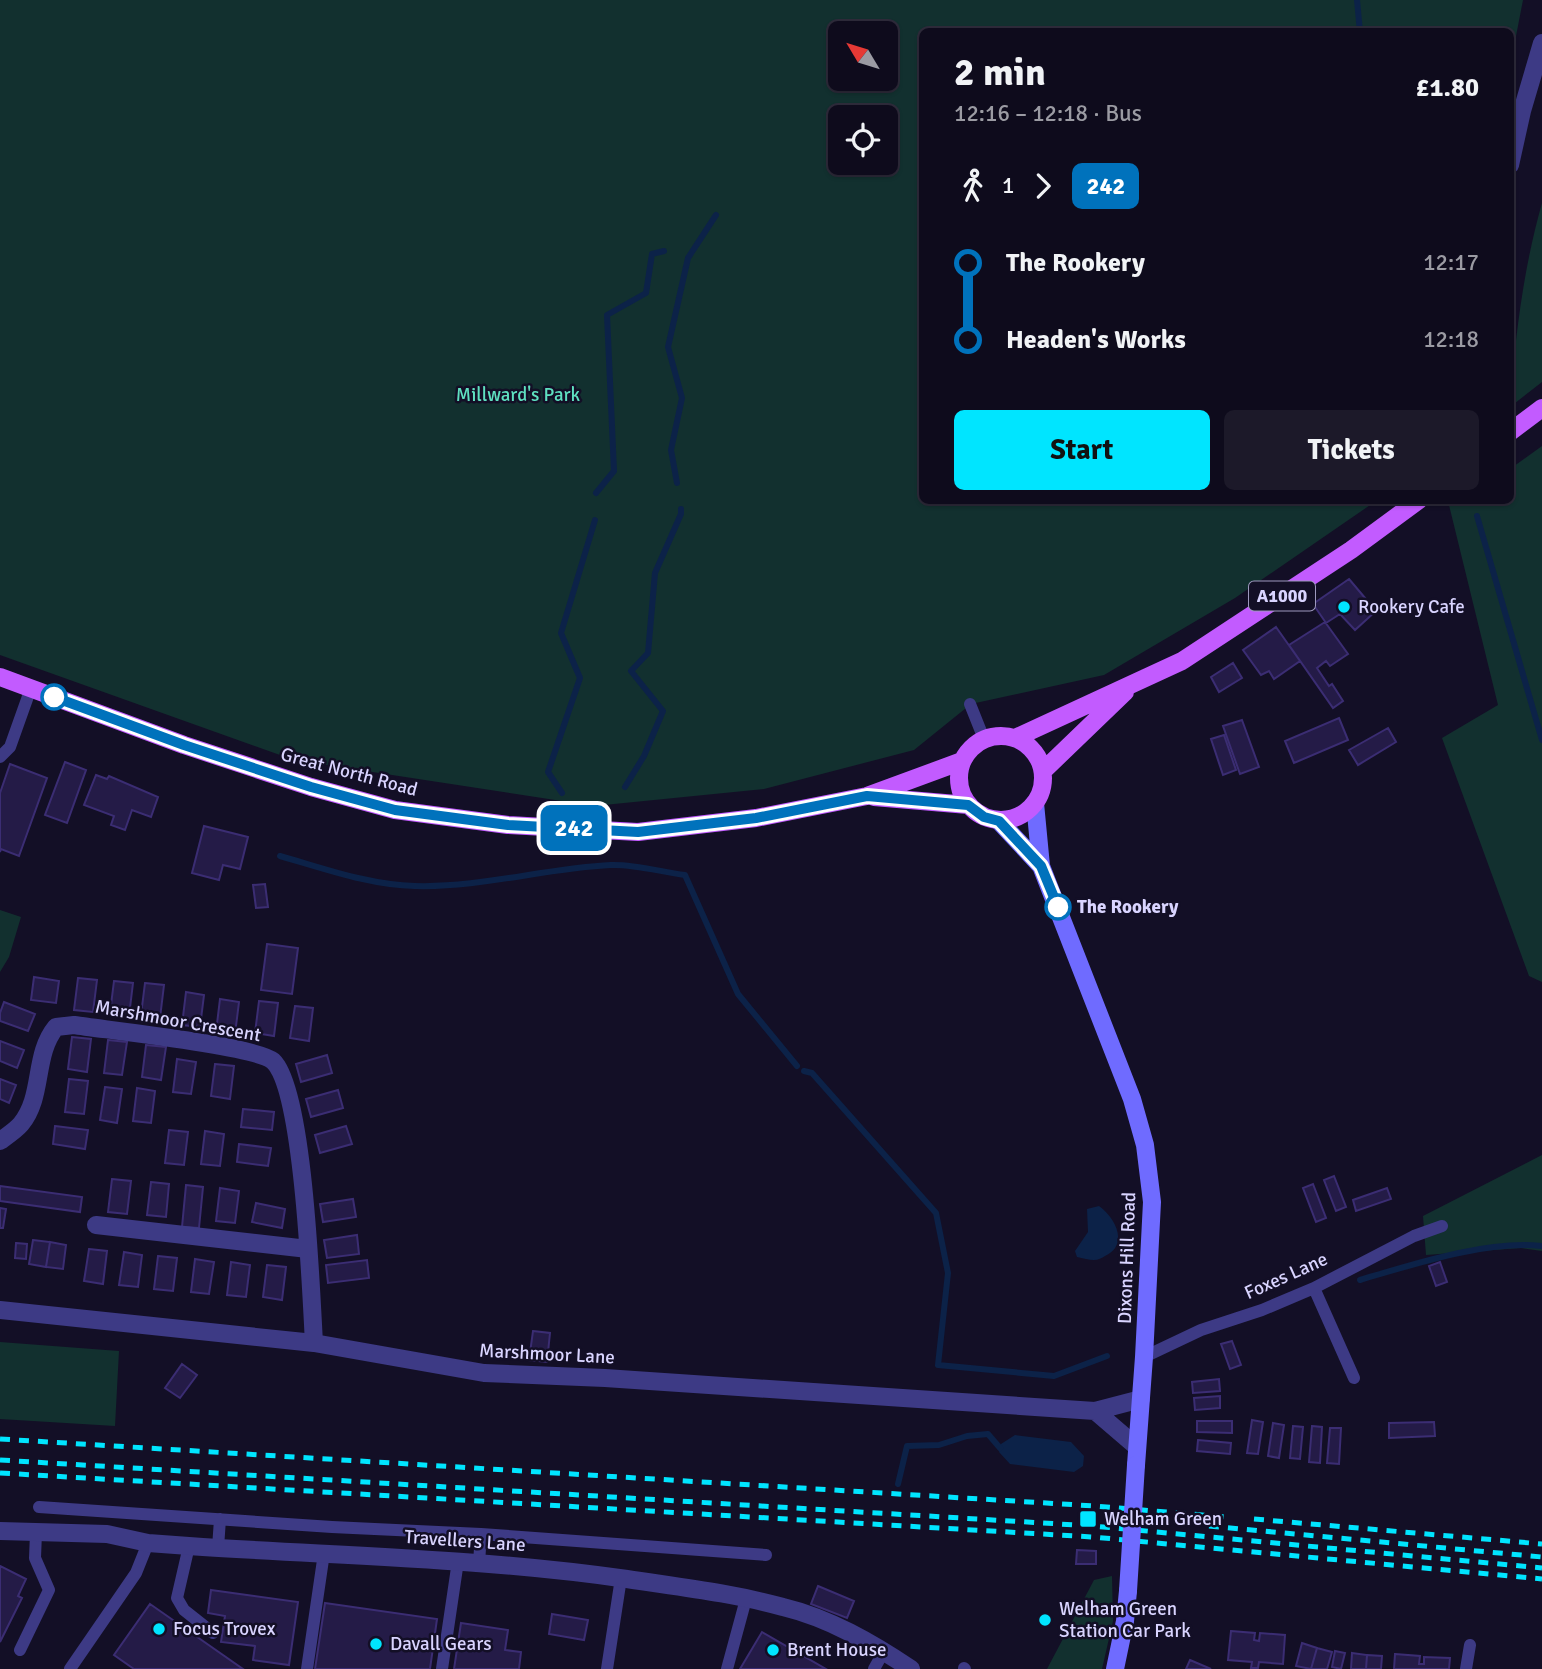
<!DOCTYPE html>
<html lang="en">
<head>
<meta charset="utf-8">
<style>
  body { margin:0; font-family:Signika,sans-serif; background:#1c1929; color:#f1f3f6; height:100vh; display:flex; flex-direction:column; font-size:26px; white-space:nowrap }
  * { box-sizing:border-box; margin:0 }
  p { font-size:23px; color:#9b9ba3 }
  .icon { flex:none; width:38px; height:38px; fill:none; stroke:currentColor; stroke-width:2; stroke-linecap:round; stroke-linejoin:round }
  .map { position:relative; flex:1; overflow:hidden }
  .panel { position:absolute; left:919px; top:28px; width:595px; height:476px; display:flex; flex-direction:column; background:#0e0b1c; border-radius:10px; box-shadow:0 2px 5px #0004,0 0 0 2px #2e2b3b }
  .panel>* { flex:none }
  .badge { padding:0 14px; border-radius:10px; font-size:24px; line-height:46px }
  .needle { width:46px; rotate:308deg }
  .controls { position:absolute; left:828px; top:21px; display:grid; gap:14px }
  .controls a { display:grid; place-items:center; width:70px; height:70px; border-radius:10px; background:#0e0b1c; box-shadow:0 2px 5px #0004,0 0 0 2px #2e2b3b; font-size:35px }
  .map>.badge { position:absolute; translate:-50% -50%; box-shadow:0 0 0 4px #fff }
  .legs { display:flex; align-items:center; gap:10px; height:77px; padding:0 35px; font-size:23px }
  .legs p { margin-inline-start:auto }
  .summary { display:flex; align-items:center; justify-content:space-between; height:119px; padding:0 35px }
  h1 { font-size:38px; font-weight:800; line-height:52px }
  .action { display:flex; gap:14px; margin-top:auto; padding:14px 35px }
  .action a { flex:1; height:80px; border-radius:10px; background:#00e5ff; color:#111; font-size:28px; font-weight:800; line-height:80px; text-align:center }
  .action a+a { background:#1c1929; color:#f1f3f6 }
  ul { padding:0 35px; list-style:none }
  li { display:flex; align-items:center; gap:24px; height:77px; font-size:26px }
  li i { display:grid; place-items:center; width:10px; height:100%; margin:0 9px; background:currentColor }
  li i::after { content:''; width:18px; height:18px; margin:-9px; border:5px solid; border-radius:50%; background:#0e0b1c }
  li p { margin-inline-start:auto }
  li:first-child i { background:linear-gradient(#0000 50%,currentColor 0) }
  li:last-child i { background:linear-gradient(currentColor 50%,#0000 0) }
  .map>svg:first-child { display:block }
  .green { fill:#12302f; fill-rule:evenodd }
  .water { fill:#0c2248 }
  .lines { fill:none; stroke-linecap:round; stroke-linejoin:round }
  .stream { stroke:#0c2248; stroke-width:6 }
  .building { fill:#241b47; stroke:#3b2d73; stroke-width:2 }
  .lane { stroke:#3d3a85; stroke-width:12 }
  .street { stroke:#3d3a85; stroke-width:18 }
  .secondary { stroke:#6f6bff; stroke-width:18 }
  .primary { stroke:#c25bff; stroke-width:18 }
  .rail { stroke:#00e5ff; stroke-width:5; stroke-dasharray:10 9; stroke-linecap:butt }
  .secondary-bridge { stroke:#6f6bff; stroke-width:18 }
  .line-1-casing { stroke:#fff; stroke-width:16 }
  .line-1 { stroke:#0072bc; stroke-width:10 }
  .poi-dot { fill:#00e5ff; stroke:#130f26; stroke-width:2.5 }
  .stop-1-dot { fill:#fff; stroke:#0072bc; stroke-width:3.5 }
  .labels { text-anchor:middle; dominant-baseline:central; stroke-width:5; stroke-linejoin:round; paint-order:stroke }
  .shield { fill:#130f26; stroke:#9e99be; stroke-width:2 }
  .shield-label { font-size:18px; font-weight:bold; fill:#d9d4ff }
  .park-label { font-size:19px; fill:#5fe0c0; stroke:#130f26 }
  .poi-label { font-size:19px; fill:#d9d4ff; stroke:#130f26; text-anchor:start }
  .street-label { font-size:19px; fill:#d9d4ff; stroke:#130f26 }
  .stop-label { font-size:19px; font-weight:bold; fill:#d9d4ff; stroke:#130f26; text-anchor:start }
</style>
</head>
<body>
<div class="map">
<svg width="1542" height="1669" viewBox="0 0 1542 1669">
  <rect width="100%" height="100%" fill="#130f26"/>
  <!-- green -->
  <path class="green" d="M0,0h1523l-13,67v-35h-588v468l454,1 -141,97 -131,77 -133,29 -57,46 -150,39 -170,17 -300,-46 -294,-105zM840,33h46v46h-46zM840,117h46v46h-46z
    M1542,203v179l-32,25c5,-69 13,-137 32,-204z
    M1542,446v536l-13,-6 -87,-238 56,-33 -50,-204 62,-1v-31z
    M0,910l21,7 -12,40 -9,15z
    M1542,1155v96l-21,-3 -95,7 -3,-39z
    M0,1342l119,9 -4,75 -115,-7z
    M1112,1576l1,45 -11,48h-55l47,-89z"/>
  <!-- water -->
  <path class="water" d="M1099,1206c17,12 30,39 6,50 -3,2 -7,4 -11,4 -5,0 -11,-2 -17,-3l-2,-6 13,-19 -1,-23z
    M1015,1435l56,7 13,14 -1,10 -9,6 -64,-8 -11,-12 2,-8z"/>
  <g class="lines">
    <!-- stream -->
    <path class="stream" d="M1357,0l3,32
      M677,483l-6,-33 11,-52 -14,-51 20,-89 28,-43
      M596,493l18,-22 -7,-156 39,-22 6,-39 12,-3
      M1477,516l65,224
      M625,787l19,-31 19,-45 -32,-40 17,-18 7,-80 26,-59v-5
      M562,793l-14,-21 32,-94 -19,-45 34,-113
      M280,856c43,12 89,29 135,30 66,2 130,-18 196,-21 24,-1 50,7 74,10l53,119 59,72
      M804,1071l8,2 124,140 12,60 -10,92 116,11 53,-20
      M1360,1280c54,-16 127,-40 182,-34
      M898,1484l9,-38 32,-1 28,-9 21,-2 12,14"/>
  </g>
  <!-- building -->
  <path class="building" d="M1349,579l27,32 -21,19 -15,-16 -14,9 -13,-19z
    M1325,622l23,32 -18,12 -4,-5 -9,7 12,18 3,-2 11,17 -10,7 -44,-63z
    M1276,627l24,34 -26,18 -5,-8 -8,4 -18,-25z
    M1233,663l9,15 -23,14 -8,-15z
    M1339,718l9,22 -54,23 -9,-22z
    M1242,720l17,47 -19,7 -17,-48z
    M1388,728l8,14 -38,23 -9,-15z
    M1224,735l12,35 -13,5 -12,-36z
    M65,762l21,8 -19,53 -22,-8z
    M10,764l37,14 -28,78 -18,-7 -1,3v-59z
    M96,775l11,4 2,-3 49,21 -7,20 -19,-7 -7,20 -14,-5 3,-9 -30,-11z
    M204,826l44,11 -8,32 -17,-4 -4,15 -27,-7z
    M265,884l3,23 -12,1 -3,-23z
    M267,944l31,4 -6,46 -31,-4z
    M34,977l25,4 -3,22 -25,-3z
    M78,978l19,2 -4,32 -19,-2z
    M114,981l19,2 -4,33 -19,-3z
    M145,983l19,2 -4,33 -19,-3z
    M186,992l18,3 -4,32 -18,-2z
    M220,999l19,3 -4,32 -19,-2z
    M259,1001l19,2 -4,33 -19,-3z
    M4,1002l31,12 -7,17 -28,-10v-8z
    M295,1006l18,2 -4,33 -19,-3z
    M72,1037l19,2 -4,33 -19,-3z
    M108,1040l19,2 -5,33 -18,-2z
    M0,1041l24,9 -7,18 -17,-7z
    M146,1045l20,2 -5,33 -19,-3z
    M327,1055l5,18 -31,9 -5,-18z
    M177,1059l19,3 -5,32 -18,-2z
    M215,1064l19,2 -4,33 -19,-3z
    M0,1079l16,6 -7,18 -9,-4z
    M69,1079l19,2 -4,33 -19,-2z
    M105,1087l17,2 -5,34 -17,-3z
    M137,1088l18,3 -4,32 -18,-2z
    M338,1090l5,18 -32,9 -5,-18z
    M243,1109l31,3 -2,18 -31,-3z
    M55,1126l33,4 -3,19 -32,-5z
    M346,1126l6,18 -32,9 -5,-18z
    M169,1130l19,2 -4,33 -19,-2z
    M205,1131l19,3 -4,32 -19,-2z
    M239,1144l32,4 -3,18 -31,-4z
    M1334,1176l12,31 -10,4 -12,-31z
    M112,1179l19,2 -4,33 -19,-2z
    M151,1182l18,2 -3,33 -19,-2z
    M1313,1184l13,34 -10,4 -13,-34z
    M186,1185l17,2 -4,41 -17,-1z
    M0,1186l82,11 -2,15 -80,-11z
    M220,1188l19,3 -4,32 -19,-2z
    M1387,1188l4,11 -35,12 -3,-11z
    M353,1199l3,18 -33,5 -3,-18z
    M256,1203l29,6 -3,19 -30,-6z
    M0,1208l6,1 -3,19h-3z
    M357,1235l2,19 -32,4 -3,-18z
    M33,1240l17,2 -4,25 -17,-3z
    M50,1242l16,3 -3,24 -17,-2z
    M16,1243l11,1 -1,15 -11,-1z
    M89,1249l18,2 -4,33 -19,-3z
    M124,1252l18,3 -4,32 -19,-2z
    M158,1256l19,2 -4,33 -19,-2z
    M195,1259l19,3 -5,32 -18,-2z
    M367,1260l2,18 -41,5 -2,-18z
    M231,1262l19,3 -4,32 -19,-2z
    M1440,1262l7,20 -11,4 -7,-20z
    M267,1265l19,2 -4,33 -19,-3z
    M533,1331l17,2 -3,29 -18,-2z
    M1232,1341l9,24 -11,4 -9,-25z
    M182,1364l15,11 -17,23 -15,-10z
    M1219,1379l1,12 -27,2 -1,-11z
    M1220,1396v12l-25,2 -1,-12z
    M1252,1420l11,2 -5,32 -11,-1z
    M1197,1421h35v12l-35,-1z
    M1434,1422l1,14 -46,2v-15z
    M1273,1423l11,2 -5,33 -11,-2z
    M1293,1426l10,1 -3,32 -10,-1z
    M1312,1426l10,1 -2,36 -11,-1z
    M1330,1428h11l-2,36 -12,-1z
    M1198,1440l33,3 -1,11 -33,-3z
    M1077,1550l19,1v13h-20z
    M0,1566l26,13 -8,17 4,2 -22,44z
    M818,1586l36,15 -7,17 -36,-14z
    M211,1590l87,12 -9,63 -36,-5 2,-14 -34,-4 4,-26 -17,-3z
    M325,1603l112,16 -7,50h-115z
    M150,1604l93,65h-109l-20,-14z
    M552,1614l36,6 -4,20 -35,-6z
    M461,1623l47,7 -3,20 16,2 -2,17h-65z
    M1231,1631l24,2 -1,7 5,1 1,-8 25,2 -2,29 -24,-2 -1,6h-7l1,-6 -24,-2z
    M762,1632l64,37h-86z
    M1302,1643l15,5 -6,21 -15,-3z
    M1317,1648l15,4 -5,17h-16z
    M1335,1651l10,2 -4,16 -9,-2z
    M1352,1653l15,2 -1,14h-15z
    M1395,1654l25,2 -1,8h5v-7l26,1 -1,11h-55z
    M1367,1655l15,1 -1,13h-15z
    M1190,1660l21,9h-25z"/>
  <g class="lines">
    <!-- lane -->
    <path class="lane" d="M970,704l14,35
      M0,757l10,-10 21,-59
      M1314,1288l40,90
      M1144,1357l57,-27 61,-20 52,-22 100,-52 28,-10
      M39,1507l293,20 149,7 285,21
      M189,1546l-12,52 7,12 29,23
      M218,1548l2,-29
      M479,1563l2,-29
      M20,1650l29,-60 -14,-32 1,-25
      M964,1668l1,1
      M70,1669l66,-96 12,-30
      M307,1669l17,-116
      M442,1669l16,-108
      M607,1669l14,-91
      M727,1669l19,-70
      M874,1669l10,-18
      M1466,1669l4,-24"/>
    <!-- street -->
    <path class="street" d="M1510,165l12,-54 20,-68
      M0,1141c7,-5 16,-11 21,-17 23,-28 12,-69 35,-97l18,-2c32,5 182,21 199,36 31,29 38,232 41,282
      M96,1225l212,24
      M0,1310l314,33 170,30 121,5 490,33 46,-12
      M1095,1411l42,36
      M0,1531l107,3 41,9 41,3c146,10 293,12 438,33 52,8 105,14 156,28 46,11 89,36 128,62"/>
    <!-- secondary -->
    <path class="secondary" d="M1035,803l6,63 91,233 13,46 7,57 -8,155 -8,108
      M999,821l42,45
      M1115,1669l10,-48 3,-30"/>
    <!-- primary -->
    <path class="primary" d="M1510,432l32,-24
      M0,677l184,68 127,42 84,23 113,15 130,7 118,-14 111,-22 95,-35
      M959 778a42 42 0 1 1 84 0a42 42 0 1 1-84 0Z
      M1015,738l167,-77 169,-111 68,-50
      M1043,771l82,-79
      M874,797l94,8"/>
    <!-- rail -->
    <path class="rail" d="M0,1439l1095,67 131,11
      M0,1460l1093,66 449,42
      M0,1473l1093,64 449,42
      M1254,1519l288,25
      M1209,1526l333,31"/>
    <!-- secondary-bridge -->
    <path class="secondary-bridge" d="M1128,1591l8,-126"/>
  </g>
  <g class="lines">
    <!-- line-1 casing -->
    <g class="line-1-casing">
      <path id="line-1" d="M54,697l130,48 127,42 84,23 113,15 130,7 118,-14 111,-22 101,9 16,12 15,4 42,45 17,41"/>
    </g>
    <!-- line-1 -->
    <use href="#line-1" class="line-1"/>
  </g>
  <!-- markers -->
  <g class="poi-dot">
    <circle cx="1344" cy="607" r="7"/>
    <rect x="1079" y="1510" width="18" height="18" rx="3.5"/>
    <circle cx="1045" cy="1620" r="7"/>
    <circle cx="159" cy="1629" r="7"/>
    <circle cx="376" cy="1644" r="7"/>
    <circle cx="773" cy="1650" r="7"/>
  </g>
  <g class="stop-1-dot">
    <circle cx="54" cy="697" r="12"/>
    <circle cx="1058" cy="907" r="12"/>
  </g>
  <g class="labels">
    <!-- shield labels -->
    <rect class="shield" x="1249" y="581.5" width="66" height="29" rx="5"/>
    <g class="shield-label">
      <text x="1282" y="596">A1000</text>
    </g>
    <!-- park labels -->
    <g class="park-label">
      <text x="518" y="395">Millward's Park</text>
    </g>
    <!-- poi labels -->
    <g class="poi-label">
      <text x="1358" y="607">Rookery Cafe</text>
      <text x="1104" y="1519">Welham Green</text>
      <text x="1059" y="1609">Welham Green<tspan x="1059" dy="22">Station Car Park</tspan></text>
      <text x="173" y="1629">Focus Trovex</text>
      <text x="390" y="1644">Davall Gears</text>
      <text x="787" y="1650">Brent House</text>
    </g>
    <!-- street labels -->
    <g class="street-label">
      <text transform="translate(349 772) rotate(15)">Great North Road</text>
      <text transform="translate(178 1021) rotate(10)">Marshmoor Crescent</text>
      <text transform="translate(1127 1258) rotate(-88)">Dixons Hill Road</text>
      <text transform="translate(1286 1276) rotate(-24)">Foxes Lane</text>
      <text transform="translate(547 1354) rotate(3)">Marshmoor Lane</text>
      <text transform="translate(465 1541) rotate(4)">Travellers Lane</text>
    </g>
    <!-- stop labels -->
    <g class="stop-label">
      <text x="1077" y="907">The Rookery</text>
    </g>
  </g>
</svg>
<div class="controls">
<a><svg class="needle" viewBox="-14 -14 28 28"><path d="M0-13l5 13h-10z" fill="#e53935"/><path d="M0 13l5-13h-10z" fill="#9b9ba3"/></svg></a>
<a><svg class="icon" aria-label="locate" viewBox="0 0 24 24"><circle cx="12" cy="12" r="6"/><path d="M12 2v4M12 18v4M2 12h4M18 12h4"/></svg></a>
</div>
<b class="badge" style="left:574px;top:828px;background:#0072bc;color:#fff">242</b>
<section class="panel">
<div class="summary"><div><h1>2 min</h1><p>12:16 – 12:18 · Bus</p></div><b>£1.80</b></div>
<div class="legs"><svg class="icon" aria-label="walk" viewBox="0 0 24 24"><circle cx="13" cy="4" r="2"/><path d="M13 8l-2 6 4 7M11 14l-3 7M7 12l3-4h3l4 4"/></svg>1<svg class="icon" aria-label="forward" viewBox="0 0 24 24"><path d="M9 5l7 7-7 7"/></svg><b class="badge" style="background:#0072bc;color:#fff">242</b></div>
<ul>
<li><i style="color:#0072bc"></i><b>The Rookery</b><p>12:17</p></li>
<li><i style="color:#0072bc"></i><b>Headen's Works</b><p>12:18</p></li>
</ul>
<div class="action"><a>Start</a><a>Tickets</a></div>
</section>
</div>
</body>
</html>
